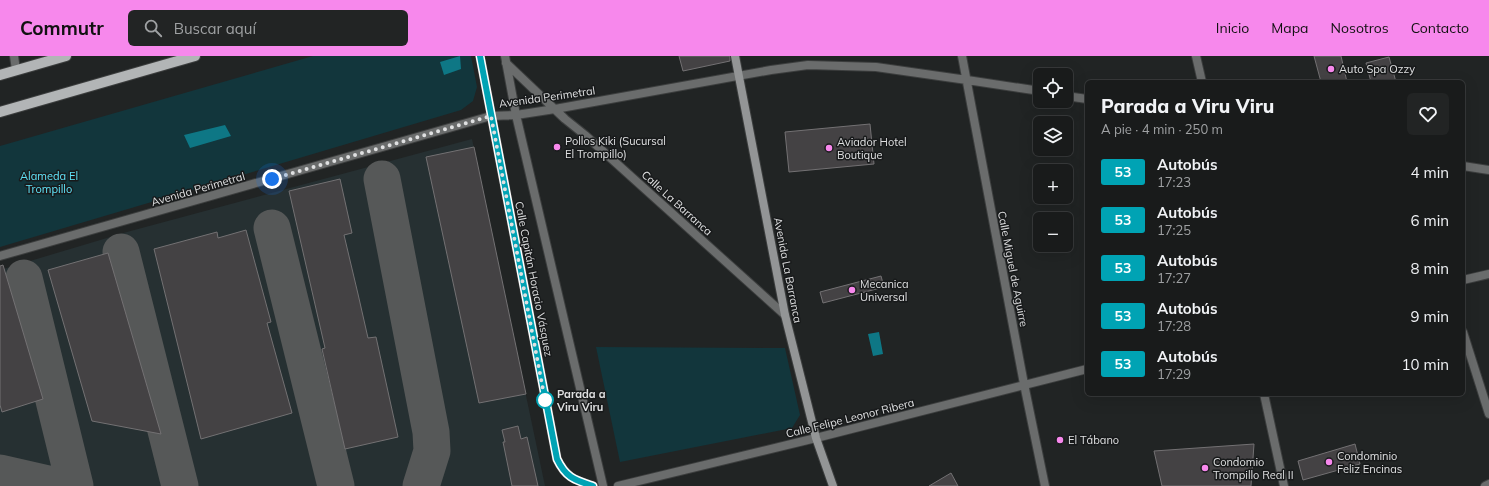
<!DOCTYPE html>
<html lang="es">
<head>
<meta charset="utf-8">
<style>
  body { margin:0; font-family:Mulish,sans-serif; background:#222424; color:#f1f3f6; height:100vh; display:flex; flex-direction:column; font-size:15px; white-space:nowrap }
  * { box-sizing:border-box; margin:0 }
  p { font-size:13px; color:#9fa1a3 }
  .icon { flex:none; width:22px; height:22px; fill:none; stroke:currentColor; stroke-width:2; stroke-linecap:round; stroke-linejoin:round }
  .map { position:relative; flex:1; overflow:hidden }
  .drawer { position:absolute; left:1085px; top:24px; width:380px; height:316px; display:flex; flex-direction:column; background:#191b1b; border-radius:6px; box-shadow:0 4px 16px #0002,0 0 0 1px #37393a }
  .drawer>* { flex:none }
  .badge { padding:0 8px; border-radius:3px; font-size:14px; line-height:26px }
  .buttons { position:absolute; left:1033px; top:12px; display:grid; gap:8px }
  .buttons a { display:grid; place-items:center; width:40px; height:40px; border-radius:6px; background:#191b1b; box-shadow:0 4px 16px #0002,0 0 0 1px #37393a; font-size:20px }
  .you { position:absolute; width:20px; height:20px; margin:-10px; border:3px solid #fff; border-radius:50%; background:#1a73e8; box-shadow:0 0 0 6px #1a73e833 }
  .map>.badge { position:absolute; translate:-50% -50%; box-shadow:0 0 0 2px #fff }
  .round { display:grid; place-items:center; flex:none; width:42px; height:42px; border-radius:6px; background:#222424 }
  .headline { display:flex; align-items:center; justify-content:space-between; height:68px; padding:0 16px }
  h1 { font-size:19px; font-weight:800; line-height:30px }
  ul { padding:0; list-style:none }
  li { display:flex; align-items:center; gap:12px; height:48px; padding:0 16px }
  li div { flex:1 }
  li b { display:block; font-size:15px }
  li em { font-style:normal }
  li .badge { min-width:44px; font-weight:700; text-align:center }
  header { display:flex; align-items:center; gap:24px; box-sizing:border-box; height:56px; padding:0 20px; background:#f788ec; color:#111 }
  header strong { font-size:19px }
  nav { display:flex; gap:22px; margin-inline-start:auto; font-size:14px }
  .search { width:280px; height:36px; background:#222424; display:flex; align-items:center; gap:10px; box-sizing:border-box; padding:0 14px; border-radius:6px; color:#9fa1a3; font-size:15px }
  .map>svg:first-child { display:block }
  .built { fill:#263032 }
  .green { fill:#12363c }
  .water { fill:#0e7785 }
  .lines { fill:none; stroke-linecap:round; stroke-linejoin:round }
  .taxiway { stroke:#565858; stroke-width:37 }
  .building { fill:#444244; stroke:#737173 }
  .street-casing { stroke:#3c3e3e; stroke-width:10 }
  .secondary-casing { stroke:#3c3e3e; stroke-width:10 }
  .primary-casing { stroke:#3c3e3e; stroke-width:12 }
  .street { stroke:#6a6c6c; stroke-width:8 }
  .secondary { stroke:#939596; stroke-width:8 }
  .primary { stroke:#b2b5b6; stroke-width:10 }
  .line-casing { stroke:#fff; stroke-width:9 }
  .line { stroke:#00a3b4; stroke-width:6 }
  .walk { stroke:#dfe0e1; stroke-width:4; stroke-dasharray:0 7.2 }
  .poi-dot { fill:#f788ec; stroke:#181a1b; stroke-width:1.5 }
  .stop-dot { fill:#fff; stroke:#00a3b4; stroke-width:2 }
  .labels { text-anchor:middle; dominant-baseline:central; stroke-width:3; stroke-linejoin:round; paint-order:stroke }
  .poi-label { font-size:11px; fill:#dfe0e1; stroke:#181a1b; text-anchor:start }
  .street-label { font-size:11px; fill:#dfe0e1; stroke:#181a1b }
  .park-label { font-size:11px; fill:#60e3f8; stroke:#181a1b }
  .stop-label { font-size:11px; font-weight:bold; fill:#dfe0e1; stroke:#181a1b; text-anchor:start }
</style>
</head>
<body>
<header>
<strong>Commutr</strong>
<div class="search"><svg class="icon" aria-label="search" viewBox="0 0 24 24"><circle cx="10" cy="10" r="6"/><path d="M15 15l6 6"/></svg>Buscar aquí</div>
<nav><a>Inicio</a><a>Mapa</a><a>Nosotros</a><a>Contacto</a></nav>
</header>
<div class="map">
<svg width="1489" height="430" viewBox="0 0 1489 430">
  <rect width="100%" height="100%" fill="#212424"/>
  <!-- built -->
  <path class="built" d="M472,83l73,347h-545v-216l127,-38z"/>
  <!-- green -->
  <path class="green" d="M313,0h158l6,31 -4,14 -12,9 -461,137v-101z
    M596,291l189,1 15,67 -8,13 -172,34z"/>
  <!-- water -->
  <path class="water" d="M460,0l1,13 -17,6 -4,-13z
    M225,69l6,11 -41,12 -6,-13z
    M879,276l4,22 -10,2 -5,-22z"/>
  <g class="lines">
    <!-- taxiway -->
    <path class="taxiway" d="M382,123l49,253 1,19 -11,35
      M272,172l64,258
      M121,196l59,234
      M24,222l51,208
      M0,417l57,13"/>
  </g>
  <!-- building -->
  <path class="building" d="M679,0h51v5l-47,10z
    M1314,0h27l6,26h-26z
    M1389,1l7,25h-25l-5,-19z
    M870,68l4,40 -85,8 -4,-40z
    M474,91l52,247 -47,9 -53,-246z
    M340,123l12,54 -8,2 14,59 10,44 8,-1 22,100 -53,12 -23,-100 3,-1 -36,-157z
    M246,174l25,92 -4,1 25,90 -91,26 -47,-190 63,-17 1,6z
    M108,197l22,75 31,106 -69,-13 -44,-151z
    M3,209l40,134 -41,13 -2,-7v-139z
    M881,220l3,11 -61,16 -3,-11z
    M518,370l3,13 6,-2 11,49h-26l-9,-44h2l-3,-12z
    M1254,388l-3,42h-89l-8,-35z
    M1355,388l5,20 -57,16 -5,-19z
    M951,417l7,13h-29z"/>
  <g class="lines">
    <!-- street casing -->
    <g class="street-casing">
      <path id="street" d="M14,0l2,14
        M480,0l77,403c9,19 18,21 36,27
        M505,0l11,59 87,371
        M962,0l62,328 21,102
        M1196,0l6,26
        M506,7l59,56 20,16 200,180
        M1066,40l21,3
        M1463,110l26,4
        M0,200l491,-140 25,-1 39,-6 216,-39 37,-5 68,2 91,13 73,11
        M1463,224l26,-6
        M1463,276l26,82
        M1264,338l20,92
        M618,430l198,-48 271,-69
        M1485,430l4,-2"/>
    </g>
    <!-- secondary casing -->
    <g class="secondary-casing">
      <path id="secondary" d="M735,0l50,259 31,123 17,48"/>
    </g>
    <!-- primary casing -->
    <g class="primary-casing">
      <path id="primary" d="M0,19l66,-19
        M0,56l195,-56"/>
    </g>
    <!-- street -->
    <use href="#street" class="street"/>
    <!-- secondary -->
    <use href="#secondary" class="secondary"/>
    <!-- primary -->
    <use href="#primary" class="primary"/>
  </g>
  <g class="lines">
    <!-- line casing -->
    <g class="line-casing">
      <path id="line" d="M480,0l77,403c9,19 18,21 36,27"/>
    </g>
    <!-- line -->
    <use href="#line" class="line"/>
    <!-- walk -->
    <path class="walk" d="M272,123l219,-63 54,284"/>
  </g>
  <!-- markers -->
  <g class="poi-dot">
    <circle cx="1331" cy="13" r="4"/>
    <circle cx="557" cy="91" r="4"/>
    <circle cx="829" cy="92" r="4"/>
    <circle cx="852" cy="234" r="4"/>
    <circle cx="1060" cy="384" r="4"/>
    <circle cx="1329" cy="406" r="4"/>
    <circle cx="1205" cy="412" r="4"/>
  </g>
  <circle class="stop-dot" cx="545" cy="344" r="8"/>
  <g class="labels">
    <!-- poi labels -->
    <g class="poi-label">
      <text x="1339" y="13">Auto Spa Ozzy</text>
      <text x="565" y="85">Pollos Kiki (Sucursal<tspan x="565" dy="13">El Trompillo)</tspan></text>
      <text x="837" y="86">Aviador Hotel<tspan x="837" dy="13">Boutique</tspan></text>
      <text x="860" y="228">Mecanica<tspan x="860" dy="13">Universal</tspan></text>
      <text x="1068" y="384">El Tábano</text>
      <text x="1337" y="400">Condominio<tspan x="1337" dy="13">Feliz Encinas</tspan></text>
      <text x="1213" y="406">Condomio<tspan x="1213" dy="13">Trompillo Real II</tspan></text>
    </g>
    <!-- street labels -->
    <g class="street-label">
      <text transform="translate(547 41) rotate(-8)">Avenida Perimetral</text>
      <text transform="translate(198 133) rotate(-16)">Avenida Perimetral</text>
      <text transform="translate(677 147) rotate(42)">Calle La Barranca</text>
      <text transform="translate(1013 213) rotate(79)">Calle Miguel de Aguirre</text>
      <text transform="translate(788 214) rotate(79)">Avenida La Barranca</text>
      <text transform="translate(534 223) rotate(79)">Calle Capitán Horacio Vásquez</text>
      <text transform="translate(850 362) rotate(-14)">Calle Felipe Leonor Ribera</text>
    </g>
    <!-- park labels -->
    <g class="park-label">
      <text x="49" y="120">Alameda El<tspan x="49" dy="13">Trompillo</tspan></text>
    </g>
    <!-- stop labels -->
    <g class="stop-label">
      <text x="557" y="338">Parada a<tspan x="557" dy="13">Viru Viru</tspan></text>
    </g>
  </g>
</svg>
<div class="buttons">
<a><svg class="icon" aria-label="locate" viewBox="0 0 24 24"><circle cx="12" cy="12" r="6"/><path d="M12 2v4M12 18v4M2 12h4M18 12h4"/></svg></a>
<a><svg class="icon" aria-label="layers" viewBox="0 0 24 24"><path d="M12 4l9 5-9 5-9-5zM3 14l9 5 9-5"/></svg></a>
<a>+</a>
<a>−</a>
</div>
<div class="you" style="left:272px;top:123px"></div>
<section class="drawer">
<div class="headline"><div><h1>Parada a Viru Viru</h1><p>A pie · 4 min · 250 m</p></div><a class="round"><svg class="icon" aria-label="heart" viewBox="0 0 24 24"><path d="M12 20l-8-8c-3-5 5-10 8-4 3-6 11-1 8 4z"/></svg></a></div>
<ul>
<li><span class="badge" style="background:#00a3b4;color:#fff">53</span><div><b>Autobús</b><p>17:23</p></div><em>4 min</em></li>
<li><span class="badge" style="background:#00a3b4;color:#fff">53</span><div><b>Autobús</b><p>17:25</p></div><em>6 min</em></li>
<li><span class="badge" style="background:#00a3b4;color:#fff">53</span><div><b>Autobús</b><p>17:27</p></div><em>8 min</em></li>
<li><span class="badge" style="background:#00a3b4;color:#fff">53</span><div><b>Autobús</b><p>17:28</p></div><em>9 min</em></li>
<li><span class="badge" style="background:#00a3b4;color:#fff">53</span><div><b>Autobús</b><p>17:29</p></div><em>10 min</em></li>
</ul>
</section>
</div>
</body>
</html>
